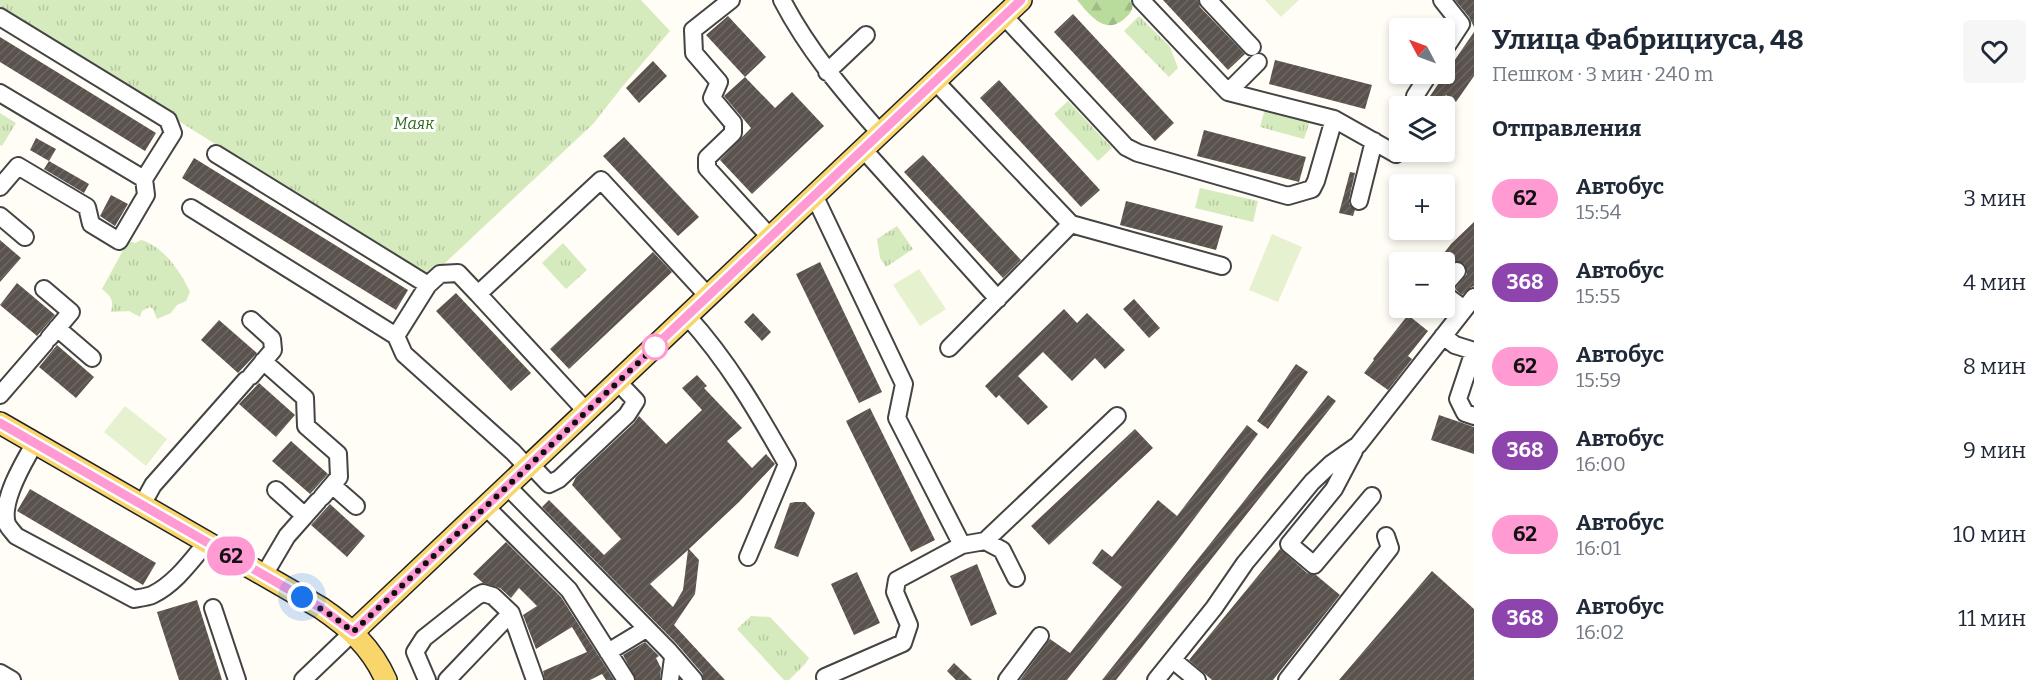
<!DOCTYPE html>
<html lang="ru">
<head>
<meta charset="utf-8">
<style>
  body { margin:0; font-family:Bitter,serif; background:#f6f6f7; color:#1f2937; height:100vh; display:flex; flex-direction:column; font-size:22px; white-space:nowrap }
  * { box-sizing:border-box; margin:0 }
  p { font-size:20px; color:#747a83 }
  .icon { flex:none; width:33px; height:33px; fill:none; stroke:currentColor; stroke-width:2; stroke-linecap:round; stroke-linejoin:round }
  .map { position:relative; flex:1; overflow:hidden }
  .side { display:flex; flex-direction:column; background:#fff; width:570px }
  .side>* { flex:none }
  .badge { padding:0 12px; border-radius:20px; font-size:21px; line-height:39px }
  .needle { width:39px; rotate:311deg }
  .fabs { position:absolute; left:1389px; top:18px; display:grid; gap:12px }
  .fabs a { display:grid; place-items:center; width:66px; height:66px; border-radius:6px; background:#fff; box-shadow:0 3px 9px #0003; font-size:30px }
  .you { position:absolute; width:30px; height:30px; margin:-15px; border:4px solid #fff; border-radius:50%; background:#1a73e8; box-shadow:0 0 0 9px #1a73e833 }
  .map>.badge { position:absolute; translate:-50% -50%; box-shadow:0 0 0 3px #fff }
  h2 { padding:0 18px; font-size:22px; line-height:54px }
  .round { display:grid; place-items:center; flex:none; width:63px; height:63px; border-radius:6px; background:#f6f6f7 }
  .summary { display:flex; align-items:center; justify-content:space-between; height:102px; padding:0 18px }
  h1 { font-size:28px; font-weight:700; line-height:45px }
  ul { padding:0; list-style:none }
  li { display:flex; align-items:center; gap:18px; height:84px; padding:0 18px }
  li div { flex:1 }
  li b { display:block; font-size:22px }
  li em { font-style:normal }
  li .badge { min-width:66px; font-weight:700; text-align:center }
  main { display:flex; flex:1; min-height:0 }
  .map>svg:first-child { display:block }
  .forest { fill:url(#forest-firs) }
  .park { fill:url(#park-tufts) }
  .pitch { fill:#e6f2cf }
  .building { fill:url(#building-hatch); fill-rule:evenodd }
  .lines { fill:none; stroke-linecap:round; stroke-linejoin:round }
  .minor-casing { stroke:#444; stroke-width:20 }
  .major-casing { stroke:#222; stroke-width:24 }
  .minor { stroke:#fff; stroke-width:16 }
  .major { stroke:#f9d66b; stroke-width:21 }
  .line-casing { stroke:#fff; stroke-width:14 }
  .line { stroke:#ff9ad2; stroke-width:9 }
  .walk { stroke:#111; stroke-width:6; stroke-dasharray:0 10.8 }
  .stop-dot { fill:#fff; stroke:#ff9ad2; stroke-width:3 }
  .labels { text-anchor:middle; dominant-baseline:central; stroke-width:6; stroke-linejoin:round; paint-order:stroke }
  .park-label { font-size:16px; font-style:italic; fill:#2f6b1f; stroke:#fff }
</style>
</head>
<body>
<main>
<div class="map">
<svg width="1474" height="680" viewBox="0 0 1474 680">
  <defs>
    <pattern id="forest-firs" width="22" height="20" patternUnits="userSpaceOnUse" patternTransform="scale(1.5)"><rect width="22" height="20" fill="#b9dc9c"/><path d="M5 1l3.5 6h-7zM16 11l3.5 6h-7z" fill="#9ebc85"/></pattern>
    <pattern id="park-tufts" width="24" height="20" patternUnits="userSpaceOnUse" patternTransform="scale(1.5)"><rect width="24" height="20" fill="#d5ebbd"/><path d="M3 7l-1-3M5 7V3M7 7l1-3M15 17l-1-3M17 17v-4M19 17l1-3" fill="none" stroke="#b6c8a1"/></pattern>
    <pattern id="building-hatch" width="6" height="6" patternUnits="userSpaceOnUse" patternTransform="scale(1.5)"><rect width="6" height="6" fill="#5a524d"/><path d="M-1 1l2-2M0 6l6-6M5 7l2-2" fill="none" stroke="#6d6662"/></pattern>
  </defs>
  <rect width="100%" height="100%" fill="#fffdf5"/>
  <!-- forest -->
  <path class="forest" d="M1077,0h53l3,4c-1,8 -4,11 -10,16 -19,15 -34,-6 -46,-20z"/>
  <!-- park -->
  <path class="park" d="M0,0h641l29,31 -48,56 -29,37 -164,154 -429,-269z
    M1139,16l31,31 8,21 -9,9 -45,-46z
    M1068,101l44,47 -14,13 -44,-47z
    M1265,108l45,13 -6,18 -44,-12z
    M0,113l16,10 -14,23 -2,-1z
    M1200,188l58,13 -5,21 -58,-14z
    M897,226l16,23 -27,18 -6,-9 -3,-19z
    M141,240c22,6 40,32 49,52l-4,9 -9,4 -6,8 -14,6 -4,-10 -3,-2 -8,4 -2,6 -11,-6 -18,1c3,-12 0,-16 -9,-23l26,-48 7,2z
    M563,243l24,27 -21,19 -24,-26z
    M751,616l19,1 39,41 -4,6 -16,16h-5l-47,-51z"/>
  <!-- pitch -->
  <path class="pitch" d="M1265,0h34l-18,17z
    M1272,234l30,13 -24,55 -29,-12z
    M919,269l27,40 -26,17 -27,-41z
    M125,406l42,33 -21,27 -42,-34z"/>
  <!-- building -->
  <path class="building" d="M1163,0h35l2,7 45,47 -17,16z
    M1455,0h19v27l-5,-10z
    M1073,14l101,109 -19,18 -101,-109z
    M728,16l38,41 -21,20 -39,-42z
    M1474,32v44l-18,26 -10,-7 -6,8 -10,-7z
    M0,37l156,96 -11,18 -145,-89z
    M1275,60l97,25 -7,24 -96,-25z
    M653,61l14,15 -28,27 -13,-15z
    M745,77l30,31 17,-16 32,34 -72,68 -32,-34 31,-32 -27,-32z
    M999,80l101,110 -19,17 -101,-109z
    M1204,130l102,27 -7,25 -102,-26z
    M624,137l75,80 -21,19 -75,-80z
    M36,138l20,11 -7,12 -19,-11z
    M923,155l98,105 -18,18 -99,-106z
    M194,158l214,132 -12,20 -214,-132z
    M49,161l40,23 -5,9 -40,-24z
    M1350,172l5,1 -6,26v5l6,6 -2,6 -14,-3z
    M111,195l17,9 -13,22 -15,-10z
    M1126,201l97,25 -7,24 -96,-25z
    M1474,222v64l-4,2 -8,7 -7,-6 12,-15 -3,-10 -10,-3 -10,8v-7h-7l14,-18z
    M0,240l21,18 -21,24z
    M653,252l19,20 -103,97 -19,-20z
    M820,262l62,130 -23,11 -63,-129z
    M17,283l38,32 -18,21 -37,-31z
    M456,293l75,80 -20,18 -75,-80z
    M1134,299l26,29 -11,10 -26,-29z
    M1064,309l13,14 10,-10 38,37 -20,19 -10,-11 -23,23 -29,-29 -25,24 30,31 -20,18 -29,-30 -3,3 -11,-12z
    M753,313l18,19 -9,9 -18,-19z
    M1408,315l20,16 -20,25 4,3 -24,31 -24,-17 10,-13 -1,-1z
    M219,320l38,33 -19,20 -37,-33z
    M57,345l37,32 -18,21 -37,-31z
    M1296,364l12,8 -40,57 -11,-8z
    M697,375l10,11 -3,2 38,40 -15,13 25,27 14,-14 9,10 -36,38 -50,47 10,11 -4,34 -21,31 51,55h-21l-2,-7 -26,-30 -134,-136 7,-7 55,55 17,-16 -49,-54 4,-8 58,-54 5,-7 27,28 36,-34 -20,-22zM688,550l-5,40 -10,17 -23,-23z
    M259,383l36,32 -19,22 -37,-33z
    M1328,395l8,6 -220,279h-14z
    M870,408l65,132 -24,12 -65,-131z
    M1439,415l35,12v27l-43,-14z
    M1247,425l11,9 -83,110 -108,136h-47l30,-41 20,14 52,-66 -30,-24 10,-14 10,8 46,-57 19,16z
    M1135,429l18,19 -104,97 -18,-19z
    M291,441l37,33 -18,20 -38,-33z
    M30,489l126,74 -13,22 -126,-74z
    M795,502h10l10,11 -17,44 -24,-9 16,-45z
    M330,504l35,32 -18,21 -36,-32z
    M506,542l55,55 53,83h-8l-4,-6 -12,6h-45l-2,-9 44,-19 -15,-25 -36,22 -13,-34 14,-9 -18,-18 -8,10 -11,-10 -17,-5 -10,-9z
    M1280,549l27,24 9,2 24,20 -67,85h-61l-23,-20z
    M977,564l20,50 -26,12 -21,-50z
    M1432,571l42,38v71h-135z
    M857,572l23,51 -26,12 -23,-51z
    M197,600l25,80h-43l-18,-55 -4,-13z
    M645,642l14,14 -3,2 5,10 -1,12h-24l-13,-25z
    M954,663l18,17h-16l-9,-9z"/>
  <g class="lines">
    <!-- minor casing -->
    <g class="minor-casing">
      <path id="minor" d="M731,0l-38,30 1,23 25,29 -7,16 21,25v10l-26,25v10l63,69
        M782,0c26,50 61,91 98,133
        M1141,0l87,92 106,27 62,35
        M1208,0l44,47
        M1442,0l19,24 -17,26
        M1004,16l122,131 12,6 150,43 24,-7 4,-8 18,-62
        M0,17l168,103 5,13 -29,46 2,16 -27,46 -28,-17 -4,-17 -69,-41 -18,21
        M827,72l39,-37
        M935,81l136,143 151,42
        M1228,92l30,-30
        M0,93l144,86
        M1415,96l14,-22
        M863,149l135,150
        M216,154l212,131
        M814,195l90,189 -7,34 65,127 23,-4 17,9 14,28
        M1359,201l15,-60
        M191,208l205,128 32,-51 12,-11 18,-1 20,21 123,-114 107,116
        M0,216l25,21
        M1444,286l13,-15
        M44,289l27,23 -22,26
        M478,294l109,118
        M1444,294l20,15
        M687,316c41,45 70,95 100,148l-39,93
        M57,328l35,30
        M396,336l8,18 109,98 14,15
        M1443,336l12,9 19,6
        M949,348l122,-124
        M1474,351l-16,48 7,14 9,3
        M263,361l42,37 1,28 32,28 1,23 -17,20
        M251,376l22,-26 -1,-11 -21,-19
        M0,395l45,-52
        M35,443c-12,20 -35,59 -28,81 2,4 6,8 9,12l118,63c5,-1 13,-2 18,-4 23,-11 39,-34 55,-53
        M1354,451l-20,38 -45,55 25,21 58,-69
        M530,464l19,20 10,-5 68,-64 9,-14 -18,-19
        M332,485l24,21
        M507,486l161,164 26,30
        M276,490l29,26
        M142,505l11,-20 93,-105
        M485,506l84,84 57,90
        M985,541l132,-125
        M264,575l23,-39 31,-35
        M213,608l24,72
        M608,652l38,-23
        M1173,660l24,20
        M0,673l12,7
        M825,677l78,-34 6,-18 -14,-33 2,-12 65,-35
        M303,680l50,-48
        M427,680l-12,-28 9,-14 53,-42 6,-3 10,3 18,17 24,67
        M447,680l64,-67
        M670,680l3,-22
        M1007,680l33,-44
        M1156,680l58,-72 31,-45 67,-81 19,-18 27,-19 116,-148
        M1287,680l103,-132 -4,-12"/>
    </g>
    <!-- major casing -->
    <g class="major-casing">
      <path id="major" d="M0,423l321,185c28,19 51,40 65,72
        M353,632l668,-632"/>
    </g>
    <!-- minor -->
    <use href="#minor" class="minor"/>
    <!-- major -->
    <use href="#major" class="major"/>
  </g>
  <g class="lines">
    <!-- line casing -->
    <g class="line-casing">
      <path id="line" d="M0,423l321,185 32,24 668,-632"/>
    </g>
    <!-- line -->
    <use href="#line" class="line"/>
    <!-- walk -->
    <path class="walk" d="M302,597l32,20 19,15 302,-285"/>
  </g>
  <!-- markers -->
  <circle class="stop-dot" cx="655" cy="347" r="12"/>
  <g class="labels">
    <!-- park labels -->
    <g class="park-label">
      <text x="414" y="123">Маяк</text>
    </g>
  </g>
</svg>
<div class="fabs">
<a><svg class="needle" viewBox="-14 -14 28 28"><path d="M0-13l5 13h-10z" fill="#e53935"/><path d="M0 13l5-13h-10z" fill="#747a83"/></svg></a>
<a><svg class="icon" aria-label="layers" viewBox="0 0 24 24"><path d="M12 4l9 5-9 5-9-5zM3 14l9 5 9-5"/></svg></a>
<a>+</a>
<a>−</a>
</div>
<div class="you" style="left:302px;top:597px"></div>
<b class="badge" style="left:231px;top:556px;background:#ff9ad2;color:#111">62</b>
</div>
<section class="side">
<div class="summary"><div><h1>Улица Фабрициуса, 48</h1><p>Пешком · 3 мин · 240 m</p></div><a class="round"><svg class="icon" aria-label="heart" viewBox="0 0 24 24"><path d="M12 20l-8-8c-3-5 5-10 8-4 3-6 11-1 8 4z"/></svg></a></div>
<h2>Отправления</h2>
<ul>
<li><span class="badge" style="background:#ff9ad2;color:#111">62</span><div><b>Автобус</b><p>15:54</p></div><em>3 мин</em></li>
<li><span class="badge" style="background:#8e44ad;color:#fff">368</span><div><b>Автобус</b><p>15:55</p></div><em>4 мин</em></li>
<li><span class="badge" style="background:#ff9ad2;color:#111">62</span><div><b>Автобус</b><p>15:59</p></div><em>8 мин</em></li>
<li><span class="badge" style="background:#8e44ad;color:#fff">368</span><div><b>Автобус</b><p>16:00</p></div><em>9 мин</em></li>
<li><span class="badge" style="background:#ff9ad2;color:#111">62</span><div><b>Автобус</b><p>16:01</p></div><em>10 мин</em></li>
<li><span class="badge" style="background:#8e44ad;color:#fff">368</span><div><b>Автобус</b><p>16:02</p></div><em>11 мин</em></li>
</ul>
</section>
</main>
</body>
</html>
